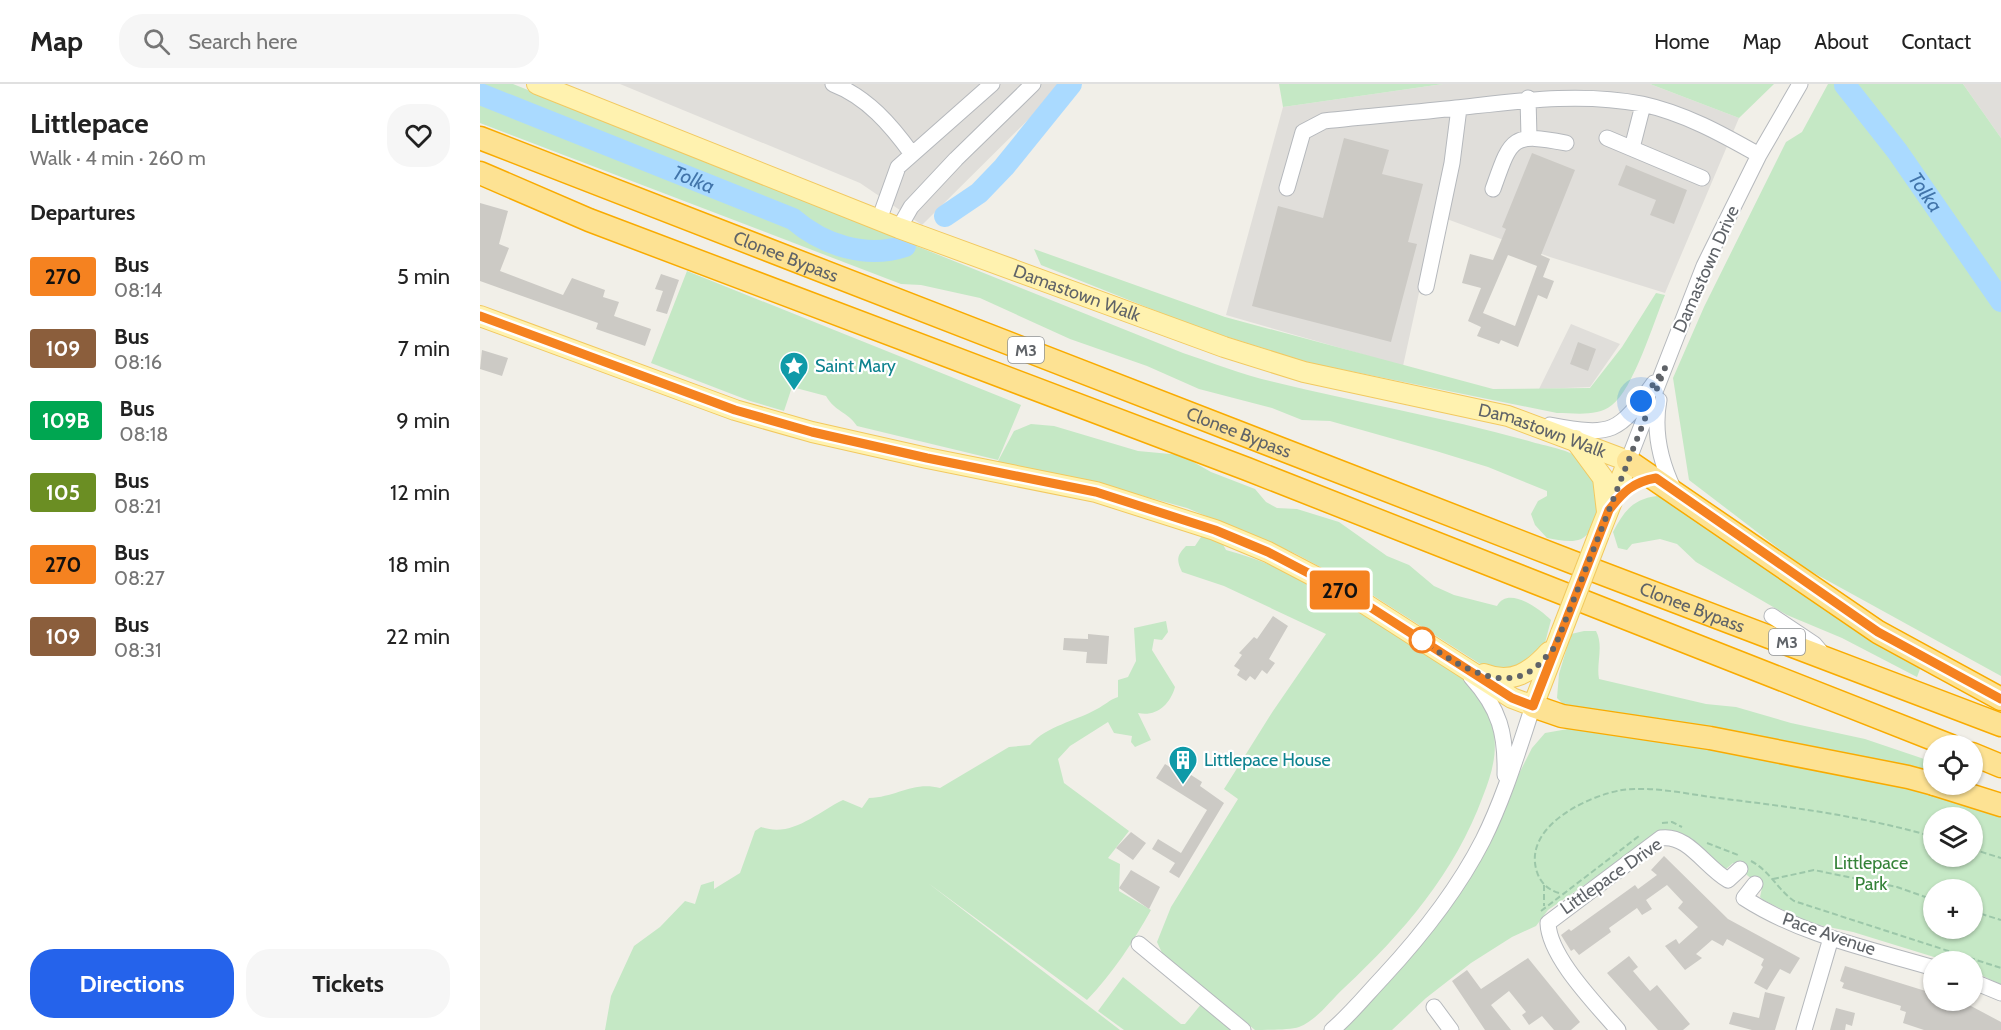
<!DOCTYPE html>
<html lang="en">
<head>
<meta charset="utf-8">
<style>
  body { margin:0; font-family:Cabin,sans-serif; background:#f6f6f6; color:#222; height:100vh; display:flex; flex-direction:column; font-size:22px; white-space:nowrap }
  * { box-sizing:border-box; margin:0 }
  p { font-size:20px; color:#767676 }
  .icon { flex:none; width:33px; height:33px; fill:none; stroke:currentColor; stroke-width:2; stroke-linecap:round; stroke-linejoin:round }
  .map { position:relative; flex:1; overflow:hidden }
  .details { display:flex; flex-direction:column; background:#fff; width:480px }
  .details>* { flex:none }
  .badge { padding:0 12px; border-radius:4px; font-size:21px; line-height:39px }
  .fabs { position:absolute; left:1443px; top:651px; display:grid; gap:12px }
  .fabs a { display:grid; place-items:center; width:60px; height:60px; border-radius:50%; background:#fff; box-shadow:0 2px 4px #0004; font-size:30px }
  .you { position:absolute; width:30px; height:30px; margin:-15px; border:4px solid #fff; border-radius:50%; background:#1a73e8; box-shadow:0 0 0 9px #1a73e833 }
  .map>.badge { position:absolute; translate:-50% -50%; box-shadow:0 0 0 3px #fff }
  h2 { padding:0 30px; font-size:22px; line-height:54px }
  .round { display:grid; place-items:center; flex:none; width:63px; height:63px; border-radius:24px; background:#f6f6f6 }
  .summary { display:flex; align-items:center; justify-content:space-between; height:102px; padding:0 30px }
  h1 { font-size:28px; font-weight:800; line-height:45px }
  .primary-button { display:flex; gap:12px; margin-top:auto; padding:12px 30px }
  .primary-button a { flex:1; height:69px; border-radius:24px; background:#2563eb; color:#fff; font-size:24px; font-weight:800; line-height:69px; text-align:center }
  .primary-button a+a { background:#f6f6f6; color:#222 }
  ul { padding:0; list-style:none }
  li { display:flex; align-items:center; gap:18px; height:72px; padding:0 30px }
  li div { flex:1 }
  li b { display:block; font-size:22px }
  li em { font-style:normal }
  li .badge { min-width:66px; font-weight:700; text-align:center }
  header { display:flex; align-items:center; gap:36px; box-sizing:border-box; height:84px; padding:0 30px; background:#fff; border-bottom:2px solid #e0e0e0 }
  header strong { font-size:28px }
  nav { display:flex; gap:33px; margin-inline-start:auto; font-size:21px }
  .search { width:420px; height:54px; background:#f6f6f6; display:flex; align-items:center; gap:15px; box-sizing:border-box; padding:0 21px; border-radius:24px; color:#767676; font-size:22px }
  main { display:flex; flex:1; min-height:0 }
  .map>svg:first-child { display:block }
  .industrial { fill:#e0deda }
  .green { fill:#c5e8c5; fill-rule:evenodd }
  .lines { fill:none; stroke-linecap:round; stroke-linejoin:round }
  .river { stroke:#aadaff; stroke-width:22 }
  .building { fill:#cccac5; fill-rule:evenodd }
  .minor-casing { stroke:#b5b8bc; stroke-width:17 }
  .major-casing { stroke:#f2c960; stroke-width:22 }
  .highway-casing { stroke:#f9ab00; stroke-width:25 }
  .path { stroke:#9cc7a9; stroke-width:2; stroke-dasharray:6 3; stroke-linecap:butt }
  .minor { stroke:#fff; stroke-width:15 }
  .major { stroke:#fff2af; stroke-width:20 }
  .highway { stroke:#fde293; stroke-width:22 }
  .major-bridge-casing { stroke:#f2c960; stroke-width:22; stroke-linecap:butt }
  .major-bridge { stroke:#fff2af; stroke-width:20 }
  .line-casing { stroke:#fff; stroke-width:14 }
  .line { stroke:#f58220; stroke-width:9 }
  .walk { stroke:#5f6368; stroke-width:6; stroke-dasharray:0 10.8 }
  .stop-dot { fill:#fff; stroke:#f58220; stroke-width:3 }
  .labels { text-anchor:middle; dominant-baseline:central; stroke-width:4.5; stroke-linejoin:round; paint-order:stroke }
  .shield { fill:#fff; stroke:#8f9295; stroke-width:1.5 }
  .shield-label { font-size:16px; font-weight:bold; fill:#5f6368 }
  .street-label { font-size:18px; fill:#5f6368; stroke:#fff }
  .culture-label { font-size:18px; fill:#0d838f; stroke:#fff; text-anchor:start }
  .park-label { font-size:18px; fill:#348238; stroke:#fff }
  .water-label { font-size:20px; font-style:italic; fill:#4174aa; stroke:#fff }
</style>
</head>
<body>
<header>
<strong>Map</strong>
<div class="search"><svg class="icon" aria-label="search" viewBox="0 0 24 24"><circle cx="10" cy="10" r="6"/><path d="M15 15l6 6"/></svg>Search here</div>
<nav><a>Home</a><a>Map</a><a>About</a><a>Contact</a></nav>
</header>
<main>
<section class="details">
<div class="summary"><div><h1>Littlepace</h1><p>Walk · 4 min · 260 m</p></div><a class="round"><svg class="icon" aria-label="heart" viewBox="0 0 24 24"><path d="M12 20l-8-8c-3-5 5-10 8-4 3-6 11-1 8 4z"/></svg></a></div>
<h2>Departures</h2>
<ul>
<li><span class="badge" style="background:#f58220;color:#111">270</span><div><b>Bus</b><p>08:14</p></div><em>5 min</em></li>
<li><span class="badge" style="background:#8b5e3c;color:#fff">109</span><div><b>Bus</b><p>08:16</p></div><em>7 min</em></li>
<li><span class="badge" style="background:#00a651;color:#fff">109B</span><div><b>Bus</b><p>08:18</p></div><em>9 min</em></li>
<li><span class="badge" style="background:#6b8e23;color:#fff">105</span><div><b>Bus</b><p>08:21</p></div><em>12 min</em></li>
<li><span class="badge" style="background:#f58220;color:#111">270</span><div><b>Bus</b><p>08:27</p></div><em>18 min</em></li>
<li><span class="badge" style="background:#8b5e3c;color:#fff">109</span><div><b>Bus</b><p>08:31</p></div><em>22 min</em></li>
</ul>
<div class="primary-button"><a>Directions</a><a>Tickets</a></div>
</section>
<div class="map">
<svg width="1521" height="946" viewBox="0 0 1521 946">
  <rect width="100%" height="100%" fill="#f1efe8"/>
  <!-- industrial -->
  <path class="industrial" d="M140,0h444l-142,141 -62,-42z
    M963,0h207l89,34 -74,175 -115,-36 -114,-42 -33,151 -177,-51 57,-208z
    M1483,0h38v54z
    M1091,240l49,20 -30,43 -51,2z"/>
  <!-- green -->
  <path class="green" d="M0,0h33l670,269c30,10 60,22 91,29 86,21 173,36 258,60 17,5 42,8 55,22 17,17 14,50 2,68 -9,14 -28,8 -42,6l-12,-13 -4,-11 7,-13 9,-5v-5l-59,-24 -52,-16 -106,-30 -28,-1 -30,-12 -73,-19 -52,-23 -77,-27 -90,-41 -59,-13 -20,-1 -421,-161z
    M799,0h164l-160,23z
    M1170,0h124l-35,34z
    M1348,0h135l38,54v538l-198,-109 -114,-87 -16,-102 31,-71 82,-165 16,-10z
    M554,165l191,68 268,72 97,-1 32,-41 34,-54 9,2c-11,26 -32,95 -53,110 -15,12 -37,8 -55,8l-247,-50 -111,-35 -158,-63z
    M207,187l334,134 -23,55 -141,-34c-11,-16 -21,-13 -31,-30l-34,-9 -8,24 -34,-10 -99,-38z
    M551,340l23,2 84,25 43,4 30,17 44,17 11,13 11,6 20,1 42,13 48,34 22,9 25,21 20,9 43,11c11,-21 43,3 54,14l-6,23 -33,28 -27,-4 -116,-74 -73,-39 -109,-46 -91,-25 -99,-20 17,-32z
    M1177,412l25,8 231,153 7,12 -3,8 -75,-39 -55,-23 -91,-53 -19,-18 -17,-5 -28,5 -5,6 -9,-2 -5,-16c11,-21 20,-33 44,-36z
    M723,450l17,5 6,11c65,18 114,48 170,84 19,11 41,21 58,36 17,14 32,35 38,55 7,24 0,49 -9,71 -28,77 -80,137 -139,192 -14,13 -27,32 -45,39 -9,3 -33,3 -44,3l-92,-75 -6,-13 14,-35 67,-108 -14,-10 49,-78 53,-77 -102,-48 -42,-14c-6,-12 -5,-17 4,-26h9z
    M686,537l2,11 -6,8 -8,-1 -2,11 23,37c-5,18 -19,30 -37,26l13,27 -16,7 -4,-5 1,-6 -18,-3 -6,-11 -38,24 -12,13 6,24 65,48 -21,27 12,6 -1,27 32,19c-18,32 -38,63 -64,90l-159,-117 192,147h-515l6,-34 23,-50 26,-19 25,-26 10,3 6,-19 13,-4v8l26,-16 15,-42 6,-4c31,11 55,-14 82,-27l19,8 7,-10c28,-1 44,-17 71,-10l69,-41 21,-2c18,-20 44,-23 67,-36 8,-4 12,-9 21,-12v-17l10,-3 8,-16 -2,-33z
    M1104,547h12c8,15 0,32 3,48l107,25 30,3 55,16 74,16 68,23v19l-365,-72 -11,-11 2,-24 12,-40z
    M1105,642l327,59 89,29v171l-28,-14 -1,-9 -25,-1 -94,-29 -44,-9 -46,-23 -3,-3 2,-9 -29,-25 -7,6 -8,-1 -33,-31 -12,-6 -13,2 -112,77 -12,16 -24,11 -41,26 -45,35 -34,32h-50l53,-54 58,-72 79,-156 13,-15zM1454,734h38v38h-38zM1454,806h38v38h-38z
    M643,893l58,47h4l17,-21 33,27h-111l-26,-19z"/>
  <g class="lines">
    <!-- river -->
    <g class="river">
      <path id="s1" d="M1365,1l52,66 104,150"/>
      <path id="s2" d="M0,10l313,125c30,26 73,40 112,27"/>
      <path d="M465,132l34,-23 25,-26 67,-83"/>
    </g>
  </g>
  <!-- building -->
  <path class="building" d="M864,54l45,12 -7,24 41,10 -15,58 9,2 -26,98 -139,-36 26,-100 45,12z
    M1052,69l43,17 -34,85 9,4 -7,18 11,4 -7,18 -9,-4 -20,52 -17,-7 -2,4 -22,-8 4,-9 -13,-6 13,-33 -19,-5 8,-29 23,6 13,-31 -4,-2zM1028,171l29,11 -22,60 -32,-13z
    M1146,81l61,25 -13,34 -24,-9 6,-15 -38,-15z
    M0,119l28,8 -9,33 10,4 -9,23 63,24 9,-17 33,12 -2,7 16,5 -5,14 37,13 -6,17 -49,-17 2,-6 -118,-42z
    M181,190l18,6 -12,34 -11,-3 7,-20 -8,-2z
    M1098,258l18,7 -8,22 -18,-7z
    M2,266l26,8 -6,18 -22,-7z
    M793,532l15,10 -19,33 6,4 -8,11 -5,-4 -7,10 -5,-4 -4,5 -9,-6 3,-5 -6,-4 8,-11 -3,-2 15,-16 3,2z
    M608,550l21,2 -2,28 -21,-1 1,-11 -24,-2 1,-12 24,1z
    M685,680l10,6 2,-4 25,16 -2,4 24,17 -45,75 -10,-6 6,-9 -23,-14 6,-10 23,14 26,-43 -51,-32z
    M651,748l15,11 -13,17 -17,-12z
    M1184,772l64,63 72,39 -10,16 -10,-5 -13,21 -13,-7 9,-16 -2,-2 3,-6 -37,-20 -4,7 -11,-6 -16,14 6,4 -17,12 -20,-24 11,-7 3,5 19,-17 -20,-19 5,-6 -16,-17 -21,15 6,9 -10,6 -5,-7 -28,20 2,4 -32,23 -5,-6 -3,2 -10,-16 8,-6 2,2 64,-46 3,4 19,-14 -6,-5z
    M651,786l29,17 -11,22 -30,-21z
    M1149,872l9,11 -5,4 17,20 7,-6 33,39 -7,6h-25l-51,-57z
    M1048,874l52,64 -9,8h-17l-12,-14 -13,9 -7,-10 4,-3 -17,-21 -18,14 20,25h-26l-33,-49 15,-11 14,19z
    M1365,882l87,27 -2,7h25l16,6 30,16v8h-77l-21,-7 3,-11 -6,-2 1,-4 -59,-18 2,-5 -4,-2z
    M1285,908l20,5 -10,33h-23l-23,-6 4,-12 26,6z
    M1356,924l19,5 -3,13 -6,-2 -1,6h-15z"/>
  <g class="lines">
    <!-- minor casing -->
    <g class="minor-casing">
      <path id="minor" d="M353,0c34,13 58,41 79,70
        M1048,14l1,39
        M1127,54l95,40
        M1152,64l11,-43
        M807,104l16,-56 21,-11c44,-5 88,-8 132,-13 63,-7 123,-16 186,-4 42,9 80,30 117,51
        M1013,105c18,-51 18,-57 73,-46
        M399,136l19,-53 94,-83
        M419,144l12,-21 45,-48 77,-75
        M946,203l26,-124 7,-55
        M1179,316c-6,32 1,61 15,90
        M1070,341c63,12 68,8 104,-42
        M1148,377l76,-195 55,-111 41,-71
        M1292,532l42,28 6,7
        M991,593c29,32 35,57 34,98
        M1275,800l-11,14c57,37 126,51 190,70
        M659,860l104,86
        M1492,897l29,12
        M954,923l17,23
        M852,946c18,-15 34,-35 51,-53 39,-42 74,-86 100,-137 21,-42 35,-89 50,-134
        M1138,946c-22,-26 -69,-73 -70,-107l113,-85c27,-4 44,29 67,42l12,-11
        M1324,946l27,-92"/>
    </g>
    <!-- major casing -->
    <g class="major-casing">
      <g id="major">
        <path id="s3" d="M57,0l362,144 325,119 80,25 204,44 120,45 -29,73"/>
        <path d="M0,232l255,94 77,22 115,26 169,34 119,38 53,22 88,46 156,100 21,8 28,-73"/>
        <path d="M1095,356l28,38 4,34"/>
        <path d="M1004,590c28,11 47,-2 65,-22"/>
      </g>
    </g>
    <!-- highway casing -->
    <g class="highway-casing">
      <g id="highway">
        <path id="s4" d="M0,54l1092,424 429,163"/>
        <path d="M0,89l109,47 658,249 704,277"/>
        <path d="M1148,377l250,171 123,67"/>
        <path d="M1053,622l29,10 148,22 198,39 26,7"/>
        <path d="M1492,670l29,12"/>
        <path d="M1454,700l67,21"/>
      </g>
    </g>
    <!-- path -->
    <path class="path" d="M1182,739l10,-1 10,5
      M1227,759l31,12
      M1492,765l29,9
      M1271,777c19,10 26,28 43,40l207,67
      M1293,795l41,-9 83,17 37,13
      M1064,801v21
      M1079,809c-11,-3 -19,-11 -22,-21 -15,-45 50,-76 85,-82 31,-4 65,4 96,8 73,9 145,18 216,39
      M1061,827l98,-75
      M1492,827l29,9"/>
    <!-- minor -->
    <use href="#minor" class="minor"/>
    <!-- major -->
    <use href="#major" class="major"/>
    <!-- highway -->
    <use href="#highway" class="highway"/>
    <!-- major-bridge casing -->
    <g class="major-bridge-casing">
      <path id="major-bridge" d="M1081,549l38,-99"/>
    </g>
    <!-- major-bridge -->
    <use href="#major-bridge" class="major-bridge"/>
  </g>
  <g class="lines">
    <!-- line casing -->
    <g class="line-casing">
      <path id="line" d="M0,232l255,94 77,22 115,26 169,34 119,38 53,22 88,46 156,100 21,8 76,-196c14,-18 24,-28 47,-32l222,154 123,67"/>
    </g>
    <!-- line -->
    <use href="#line" class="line"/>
    <!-- walk -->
    <path class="walk" d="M942,556c27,20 76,54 110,30 8,-5 16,-16 23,-23l110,-279 -24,33"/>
  </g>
  <!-- icons -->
  <defs>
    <g id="sight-pin" transform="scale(1.5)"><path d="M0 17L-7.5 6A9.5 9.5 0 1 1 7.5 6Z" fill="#0f9aa8" stroke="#fff"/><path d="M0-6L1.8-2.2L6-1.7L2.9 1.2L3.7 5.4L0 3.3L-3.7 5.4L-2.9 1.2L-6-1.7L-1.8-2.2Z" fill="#fff"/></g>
    <g id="building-pin" transform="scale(1.5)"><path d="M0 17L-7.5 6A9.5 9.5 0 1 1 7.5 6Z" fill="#0f9aa8" stroke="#fff"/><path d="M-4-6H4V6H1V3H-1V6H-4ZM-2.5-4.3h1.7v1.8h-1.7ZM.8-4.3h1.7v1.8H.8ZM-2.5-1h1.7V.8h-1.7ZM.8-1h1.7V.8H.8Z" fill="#fff"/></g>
  </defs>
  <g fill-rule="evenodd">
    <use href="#sight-pin" x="314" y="282"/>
    <use href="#building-pin" x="703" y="676"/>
  </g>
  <!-- markers -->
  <circle class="stop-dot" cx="942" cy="556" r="12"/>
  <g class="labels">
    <!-- shield labels -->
    <g class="shield">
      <rect x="528" y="253" width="36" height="26" rx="4.5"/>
      <rect x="1289" y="545" width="36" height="26" rx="4.5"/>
    </g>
    <g class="shield-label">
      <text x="546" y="266">M3</text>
      <text x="1307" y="558">M3</text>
    </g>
    <!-- street labels -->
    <g class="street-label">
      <text stroke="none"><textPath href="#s4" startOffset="328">Clonee Bypass</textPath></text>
      <text transform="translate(1226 185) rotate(-66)">Damastown Drive</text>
      <text stroke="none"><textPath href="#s3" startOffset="579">Damastown Walk</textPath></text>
      <text stroke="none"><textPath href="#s3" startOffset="1065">Damastown Walk</textPath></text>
      <text stroke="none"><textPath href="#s4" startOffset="814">Clonee Bypass</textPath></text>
      <text stroke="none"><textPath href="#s4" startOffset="1300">Clonee Bypass</textPath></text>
      <text transform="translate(1131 792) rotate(-35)">Littlepace Drive</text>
      <text transform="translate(1349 850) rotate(19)">Pace Avenue</text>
    </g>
    <!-- culture labels -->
    <g class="culture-label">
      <text x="335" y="282">Saint Mary</text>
      <text x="724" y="676">Littlepace House</text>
    </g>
    <!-- park labels -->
    <g class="park-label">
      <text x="1391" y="779">Littlepace<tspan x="1391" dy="21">Park</tspan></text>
    </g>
    <!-- water labels -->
    <g class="water-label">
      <text stroke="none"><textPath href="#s2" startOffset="230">Tolka</textPath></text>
      <text stroke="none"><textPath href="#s1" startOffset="134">Tolka</textPath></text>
    </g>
  </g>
</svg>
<div class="fabs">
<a><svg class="icon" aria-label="locate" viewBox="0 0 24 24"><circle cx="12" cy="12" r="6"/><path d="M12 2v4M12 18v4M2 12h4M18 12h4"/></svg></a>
<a><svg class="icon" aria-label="layers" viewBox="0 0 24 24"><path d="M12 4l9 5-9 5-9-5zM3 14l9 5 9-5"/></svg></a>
<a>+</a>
<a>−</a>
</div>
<div class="you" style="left:1161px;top:317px"></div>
<b class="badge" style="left:860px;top:506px;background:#f58220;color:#111">270</b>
</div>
</main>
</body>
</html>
